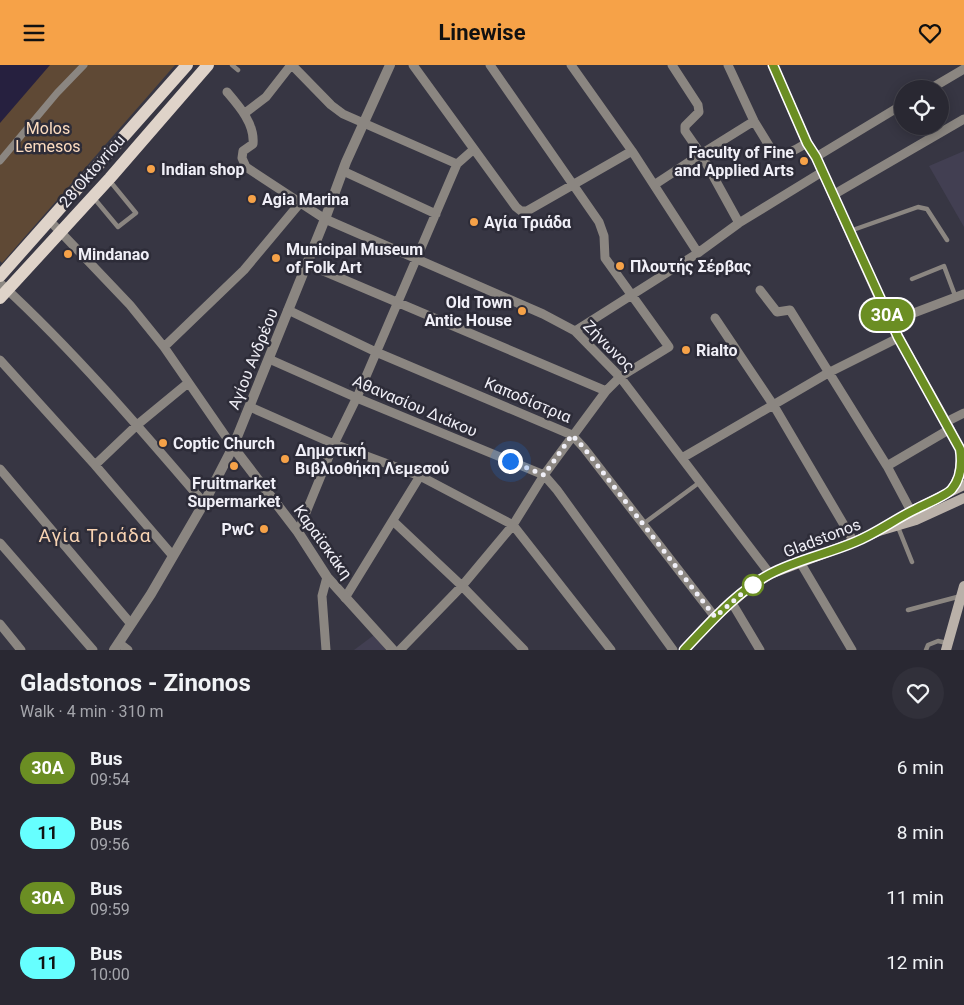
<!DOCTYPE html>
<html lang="en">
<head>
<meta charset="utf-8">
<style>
  body { margin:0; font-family:Roboto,sans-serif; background:#31303a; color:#f1f3f6; height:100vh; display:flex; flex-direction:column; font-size:19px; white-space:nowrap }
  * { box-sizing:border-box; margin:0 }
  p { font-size:16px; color:#a5a6ac }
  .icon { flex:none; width:28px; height:28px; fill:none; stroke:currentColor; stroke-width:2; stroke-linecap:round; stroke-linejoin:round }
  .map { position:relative; height:585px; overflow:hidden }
  .panel { display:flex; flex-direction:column; background:#292832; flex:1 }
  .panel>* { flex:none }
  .badge { padding:0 10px; border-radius:16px; font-size:18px; line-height:32px }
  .controls { position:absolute; left:894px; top:15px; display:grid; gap:10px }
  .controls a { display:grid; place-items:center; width:55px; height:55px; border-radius:50%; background:#292832; box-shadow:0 2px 12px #0003,0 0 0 1px #45444d; font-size:25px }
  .you { position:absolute; width:25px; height:25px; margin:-12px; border:4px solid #fff; border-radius:50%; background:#1a73e8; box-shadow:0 0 0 8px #1a73e833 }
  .map>.badge { position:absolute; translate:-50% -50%; box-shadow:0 0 0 2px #fff }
  .round { display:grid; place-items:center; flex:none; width:52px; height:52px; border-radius:26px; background:#31303a }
  .summary { display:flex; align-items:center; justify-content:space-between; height:85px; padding:0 20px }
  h1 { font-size:24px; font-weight:700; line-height:38px }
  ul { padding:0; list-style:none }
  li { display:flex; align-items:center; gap:15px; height:65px; padding:0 20px }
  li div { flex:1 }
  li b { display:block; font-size:19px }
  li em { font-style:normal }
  li .badge { min-width:55px; font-weight:700; text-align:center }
  header { display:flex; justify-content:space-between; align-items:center; height:65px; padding:0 20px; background:#f6a248; color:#111; font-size:22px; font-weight:700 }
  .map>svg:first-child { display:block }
  .built { fill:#423f52 }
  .green { fill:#5f4935 }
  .water { fill:#26203f }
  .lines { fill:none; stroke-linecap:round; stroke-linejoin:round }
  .service { stroke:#8b8681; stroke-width:4.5 }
  .pedestrian { stroke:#8b8681; stroke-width:7 }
  .minor { stroke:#8b8681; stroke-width:9 }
  .tertiary { stroke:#8b8681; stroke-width:10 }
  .secondary { stroke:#bab1a9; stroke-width:10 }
  .primary { stroke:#dfd3c9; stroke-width:12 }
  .line-casing { stroke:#fff; stroke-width:11 }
  .line { stroke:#6b8e23; stroke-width:8 }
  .walk { stroke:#f0eff7; stroke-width:5; stroke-dasharray:0 9 }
  .poi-dot { fill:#f6a248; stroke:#2d2c38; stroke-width:2 }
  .stop-dot { fill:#fff; stroke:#6b8e23; stroke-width:2.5 }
  .labels { text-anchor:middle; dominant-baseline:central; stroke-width:5; stroke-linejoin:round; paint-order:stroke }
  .park-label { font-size:16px; fill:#fcdcc0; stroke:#2d2c38 }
  .poi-label { font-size:16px; font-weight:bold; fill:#f0eff7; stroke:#2d2c38; text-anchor:start }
  .street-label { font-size:16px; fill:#f0eff7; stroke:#2d2c38 }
  .quarter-label { font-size:19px; letter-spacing:1px; fill:#f8d3b2; stroke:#2d2c38 }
</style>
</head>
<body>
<header><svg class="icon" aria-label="menu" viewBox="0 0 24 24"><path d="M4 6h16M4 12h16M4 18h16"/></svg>Linewise<svg class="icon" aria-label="heart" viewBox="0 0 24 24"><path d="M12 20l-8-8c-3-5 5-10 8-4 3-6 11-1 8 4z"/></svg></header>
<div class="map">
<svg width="964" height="585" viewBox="0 0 964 585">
  <rect width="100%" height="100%" fill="#373643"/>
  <!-- built -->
  <path class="built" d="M964,86v76l-35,-61z
    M374,570l12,15h-32z"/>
  <!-- green -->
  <path class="green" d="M48,0h127l-173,198 -2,-2v-141z"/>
  <!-- water -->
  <path class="water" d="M0,0h50l-50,58z"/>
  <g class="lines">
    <!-- service -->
    <path class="service" d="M232,0l6,5
      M93,132l25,30 18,-14 -27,-33
      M850,166l68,-24 9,2 20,31
      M912,214l32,-13 12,32
      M643,459l57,-42
      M898,462l14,35
      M908,545l53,-14
      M926,585l2,-5 10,-4 9,2"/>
    <!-- pedestrian -->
    <path class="pedestrian" d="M0,96l57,-68 27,-28"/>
    <!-- minor -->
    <path class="minor" d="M292,0l39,40 12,9 114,50
      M413,0l103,142 5,4h6l105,-60
      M571,0l61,86 66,102
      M672,0l26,40 1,7 -14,14v5l16,23 38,69
      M728,0l26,56 19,31c11,7 24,-4 34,-9
      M930,24l34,-20
      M227,27c12,14 28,32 26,52l-10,7 -1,7 4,9 79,52 218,95 32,17 45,46 150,197
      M245,48l21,-16 25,-32
      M816,92l86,-52
      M343,106l93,43
      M654,120l47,-31 53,-33
      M833,130l131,-76
      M50,156l80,84 34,42 69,100
      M307,199l299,127
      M0,218c73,67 139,144 204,220
      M760,225l17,22 13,-2 97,156 24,45
      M288,245l88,42 196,83 12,13 131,169
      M715,253l59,88 80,136
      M890,257l74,-28
      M575,266l123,-78 41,-30 83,-51
      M164,282l80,-77 56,-67
      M269,294l88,39 187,77 13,15 116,160
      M0,295l95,105 78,91
      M250,342l84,37 86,32 93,49 98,125
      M946,357l18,-9
      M682,393l146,-85 70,-35
      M95,400l42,-40 51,-42
      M887,401l63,-37
      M0,404l131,155
      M393,456l69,65 62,64
      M298,467l36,-88 24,-49 99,-231 17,-15
      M0,478l93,107
      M800,497l52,88
      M345,533l75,-122
      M732,538l28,47
      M0,559l21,26
      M119,578l9,7
      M326,585l-4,-54 5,-19
      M400,585l62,-64 51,-61 31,-50 62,-84 14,-14 49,-30 -64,-89 -1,-22 -5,-14 -109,-157"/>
    <!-- tertiary -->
    <path class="tertiary" d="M773,0l34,78 9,14 74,165 56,100 14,27 4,14
      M233,382l65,85 29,45 66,73
      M114,585l37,-56 53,-91 29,-56 92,-228 21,-57 44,-97"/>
    <!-- secondary -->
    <path class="secondary" d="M952,425l7,-14 2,-18
      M892,458l19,-12 53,-26
      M684,585l31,-33 30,-26 25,-17 84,-32 25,-11 37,-11 48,-22
      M946,585l18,-64"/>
    <!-- primary -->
    <path class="primary" d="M0,211l187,-211
      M0,233l110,-120 98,-113"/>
  </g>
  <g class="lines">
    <!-- line casing -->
    <g class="line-casing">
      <path id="line" d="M684,585c26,-27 52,-58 86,-76 26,-14 57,-20 85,-32 22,-9 40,-23 61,-33 7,-4 32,-14 36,-20 9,-11 10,-27 8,-40l-62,-112 -82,-180 -9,-14 -34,-78"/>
    </g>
    <!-- line -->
    <use href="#line" class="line"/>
    <!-- walk -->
    <path class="walk" d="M510,396l34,14 28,-40 12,13 131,169 30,-26 16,-11 -8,5"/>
  </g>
  <!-- markers -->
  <g class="poi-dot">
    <circle cx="804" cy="96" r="5"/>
    <circle cx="151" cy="104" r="5"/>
    <circle cx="252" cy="134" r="5"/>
    <circle cx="474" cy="157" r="5"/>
    <circle cx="68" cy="189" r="5"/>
    <circle cx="276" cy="193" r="5"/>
    <circle cx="620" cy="201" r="5"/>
    <circle cx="522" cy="246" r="5"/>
    <circle cx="686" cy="285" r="5"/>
    <circle cx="163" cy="378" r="5"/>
    <circle cx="285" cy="394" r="5"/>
    <circle cx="234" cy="401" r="5"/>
    <circle cx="264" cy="464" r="5"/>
  </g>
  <circle class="stop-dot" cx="753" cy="520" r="10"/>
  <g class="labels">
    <!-- park labels -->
    <g class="park-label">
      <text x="48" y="63">Molos<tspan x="48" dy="18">Lemesos</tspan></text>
    </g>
    <!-- poi labels -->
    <g class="poi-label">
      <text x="794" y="87" text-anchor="end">Faculty of Fine<tspan x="794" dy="18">and Applied Arts</tspan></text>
      <text x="161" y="104">Indian shop</text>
      <text x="262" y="134">Agia Marina</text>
      <text x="484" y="157">Αγία Τριάδα</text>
      <text x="286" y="184">Municipal Museum<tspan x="286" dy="18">of Folk Art</tspan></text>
      <text x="78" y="189">Mindanao</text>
      <text x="630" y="201">Πλουτής Σέρβας</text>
      <text x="512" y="237" text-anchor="end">Old Town<tspan x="512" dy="18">Antic House</tspan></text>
      <text x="696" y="285">Rialto</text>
      <text x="173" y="378">Coptic Church</text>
      <text x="295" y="385">Δημοτική<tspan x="295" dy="18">Βιβλιοθήκη Λεμεσού</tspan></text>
      <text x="234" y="418" text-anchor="middle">Fruitmarket<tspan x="234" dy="18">Supermarket</tspan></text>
      <text x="254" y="464" text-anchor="end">PwC</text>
    </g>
    <!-- street labels -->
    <g class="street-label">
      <text transform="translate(92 106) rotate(-49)">28 Oktovriou</text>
      <text transform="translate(609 281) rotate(45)">Ζήνωνος</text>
      <text transform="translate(253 294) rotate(-68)">Αγίου Ανδρέου</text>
      <text transform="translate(528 335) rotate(23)">Καποδίστρια</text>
      <text transform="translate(415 341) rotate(23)">Αθανασίου Διάκου</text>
      <text transform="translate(822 473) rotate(-21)">Gladstonos</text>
      <text transform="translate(323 477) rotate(54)">Καραϊσκάκη</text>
    </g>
    <!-- quarter labels -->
    <g class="quarter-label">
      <text x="95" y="470">Αγία Τριάδα</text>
    </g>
  </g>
</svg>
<div class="controls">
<a><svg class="icon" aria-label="locate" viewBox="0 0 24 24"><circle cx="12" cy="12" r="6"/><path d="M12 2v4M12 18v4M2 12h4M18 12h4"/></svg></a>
</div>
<div class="you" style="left:510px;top:396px"></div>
<b class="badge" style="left:887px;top:250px;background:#6b8e23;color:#fff">30A</b>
</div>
<section class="panel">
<div class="summary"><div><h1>Gladstonos - Zinonos</h1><p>Walk · 4 min · 310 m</p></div><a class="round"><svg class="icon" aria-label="heart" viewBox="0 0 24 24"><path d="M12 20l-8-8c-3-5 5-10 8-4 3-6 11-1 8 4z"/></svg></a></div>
<ul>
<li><span class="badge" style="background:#6b8e23;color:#fff">30A</span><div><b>Bus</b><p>09:54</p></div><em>6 min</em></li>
<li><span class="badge" style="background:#6ff;color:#111">11</span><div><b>Bus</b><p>09:56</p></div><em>8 min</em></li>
<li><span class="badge" style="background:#6b8e23;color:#fff">30A</span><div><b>Bus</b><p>09:59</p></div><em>11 min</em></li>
<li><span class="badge" style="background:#6ff;color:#111">11</span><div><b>Bus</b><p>10:00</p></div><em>12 min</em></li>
</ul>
</section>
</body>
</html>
